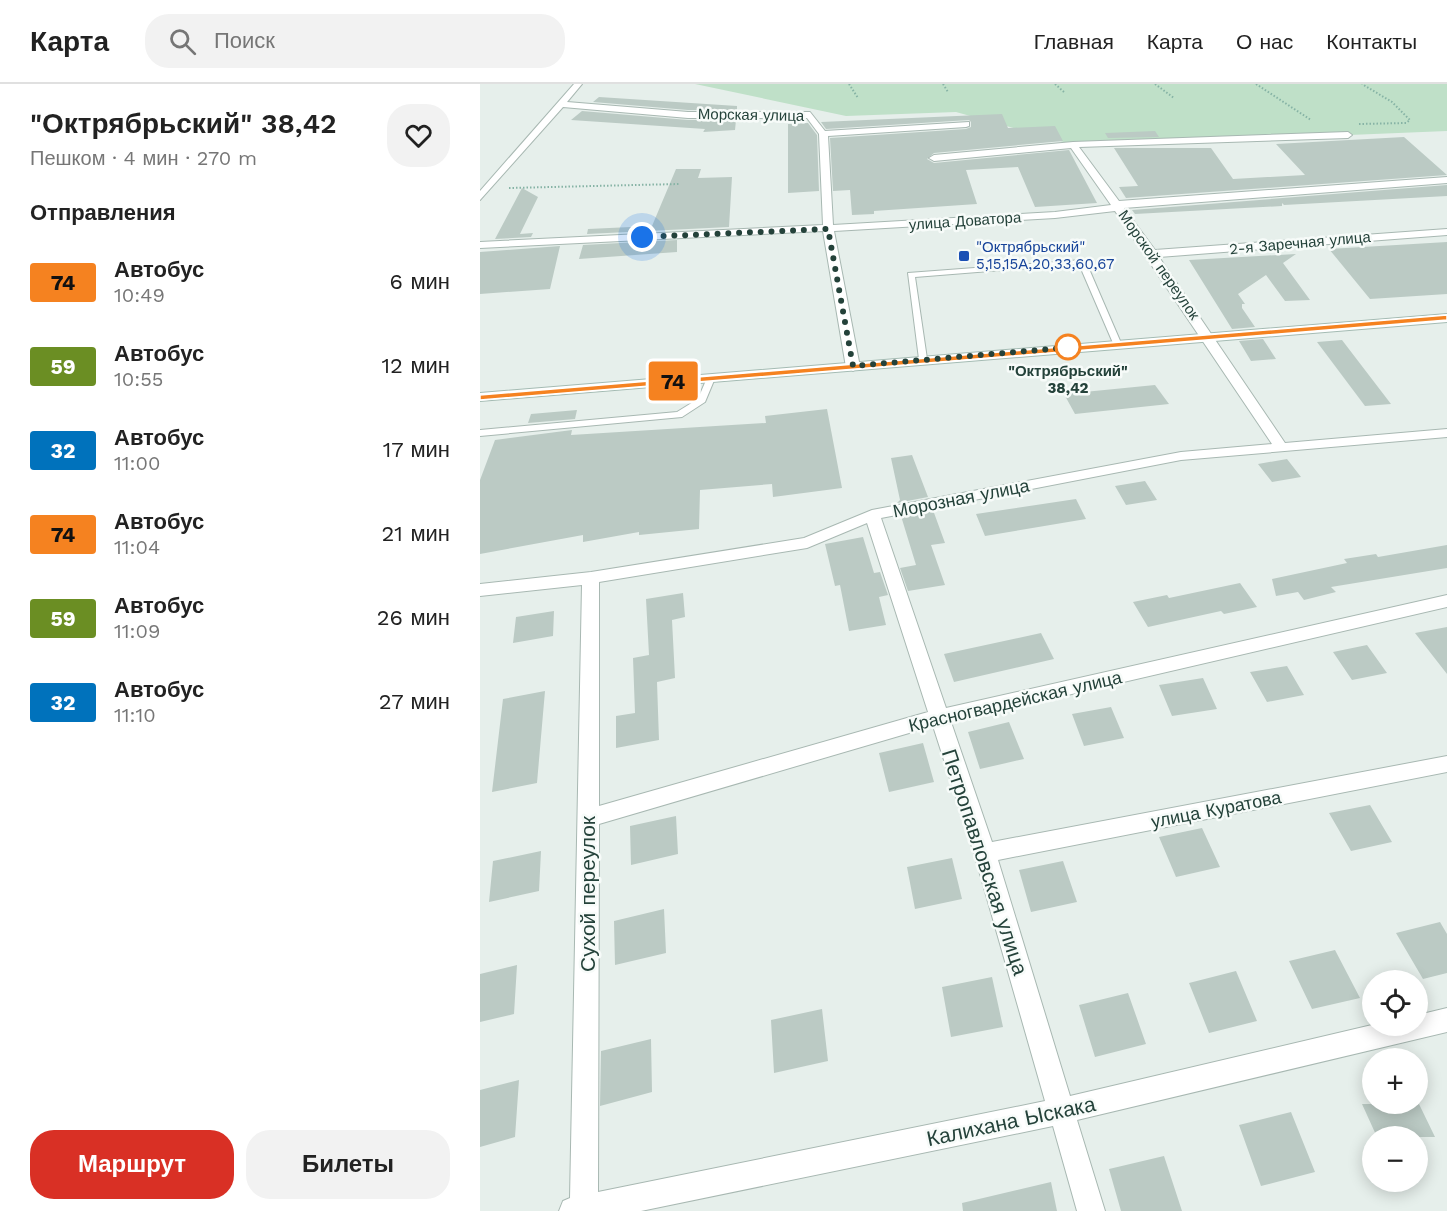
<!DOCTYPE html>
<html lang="ru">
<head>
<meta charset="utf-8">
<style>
  body { margin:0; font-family:"Work Sans",sans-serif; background:#f2f2f2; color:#222; height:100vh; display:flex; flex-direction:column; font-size:22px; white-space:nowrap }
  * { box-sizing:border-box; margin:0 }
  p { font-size:20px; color:#767676 }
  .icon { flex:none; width:33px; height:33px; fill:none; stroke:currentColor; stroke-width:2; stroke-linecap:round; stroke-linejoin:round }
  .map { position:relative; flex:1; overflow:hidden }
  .drawer { display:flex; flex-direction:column; background:#fff; width:480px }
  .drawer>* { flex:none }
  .badge { padding:0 12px; border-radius:4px; font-size:21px; line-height:39px }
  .controls { position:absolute; left:882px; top:886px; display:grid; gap:12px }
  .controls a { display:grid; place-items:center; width:66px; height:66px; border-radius:50%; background:#fff; box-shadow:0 3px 15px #0003; font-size:30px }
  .you { position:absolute; width:30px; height:30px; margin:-15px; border:4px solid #fff; border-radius:50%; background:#1a73e8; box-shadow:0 0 0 9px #1a73e833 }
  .map>.badge { position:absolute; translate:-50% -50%; box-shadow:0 0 0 3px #fff }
  h2 { padding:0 30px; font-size:22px; line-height:54px }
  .round { display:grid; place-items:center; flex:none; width:63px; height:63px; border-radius:24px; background:#f2f2f2 }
  .overview { display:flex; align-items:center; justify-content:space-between; height:102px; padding:0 30px }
  h1 { font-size:28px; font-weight:600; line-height:45px }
  .primary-button { display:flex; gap:12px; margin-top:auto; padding:12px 30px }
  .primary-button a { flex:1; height:69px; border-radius:24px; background:#d93025; color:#fff; font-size:24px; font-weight:600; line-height:69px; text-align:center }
  .primary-button a+a { background:#f2f2f2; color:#222 }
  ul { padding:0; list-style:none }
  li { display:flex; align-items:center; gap:18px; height:84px; padding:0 30px }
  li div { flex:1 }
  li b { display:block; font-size:22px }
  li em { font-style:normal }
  li .badge { min-width:66px; font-weight:700; text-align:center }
  header { display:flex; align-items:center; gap:36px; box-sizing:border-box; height:84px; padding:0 30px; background:#fff; border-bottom:2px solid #e0e0e0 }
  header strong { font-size:28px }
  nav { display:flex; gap:33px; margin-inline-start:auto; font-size:21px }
  .search { width:420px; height:54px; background:#f2f2f2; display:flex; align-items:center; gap:15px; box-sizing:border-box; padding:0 21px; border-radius:24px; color:#767676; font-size:22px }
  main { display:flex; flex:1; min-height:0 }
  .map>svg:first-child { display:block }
  .green { fill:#bfe0c8 }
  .building { fill:#bbcac4 }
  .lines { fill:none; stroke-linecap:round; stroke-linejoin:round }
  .lane-casing { stroke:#a8b8b2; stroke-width:2 }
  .street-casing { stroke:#a8b8b2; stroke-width:2 }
  .secondary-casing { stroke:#a4bbb3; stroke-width:2 }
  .path { stroke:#86b3a5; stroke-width:2; stroke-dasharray:1.5 2; stroke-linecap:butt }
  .lane { fill:#fff; fill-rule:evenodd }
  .street { fill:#fff; fill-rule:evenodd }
  .secondary { fill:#fff; fill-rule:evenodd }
  .line { fill:#f58220; stroke:#fff; stroke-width:1.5 }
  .walk { stroke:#24423a; stroke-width:6; stroke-dasharray:0 10.8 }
  .transit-dot { fill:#1a4fb4; stroke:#f7fbf9; stroke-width:2 }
  .stop-dot { fill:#fff; stroke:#f58220; stroke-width:3 }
  .labels { text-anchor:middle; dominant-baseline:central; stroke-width:5; stroke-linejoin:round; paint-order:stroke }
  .far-street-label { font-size:15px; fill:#24423a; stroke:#f7fbf9 }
  .far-transit-label { font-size:15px; fill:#164399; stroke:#f7fbf9; text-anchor:start }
  .far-stop-label { font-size:15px; font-weight:bold; fill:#24423a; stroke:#f7fbf9 }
  .street-label { font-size:18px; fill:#24423a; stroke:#f7fbf9 }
  .near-street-label { font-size:21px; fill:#24423a; stroke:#f7fbf9 }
</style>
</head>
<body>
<header>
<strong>Карта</strong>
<div class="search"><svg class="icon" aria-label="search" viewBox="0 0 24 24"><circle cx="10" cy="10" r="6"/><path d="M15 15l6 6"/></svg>Поиск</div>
<nav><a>Главная</a><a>Карта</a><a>О нас</a><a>Контакты</a></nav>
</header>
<main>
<section class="drawer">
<div class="overview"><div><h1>&quot;Октрябрьский&quot; 38,42</h1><p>Пешком · 4 мин · 270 m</p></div><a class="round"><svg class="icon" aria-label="heart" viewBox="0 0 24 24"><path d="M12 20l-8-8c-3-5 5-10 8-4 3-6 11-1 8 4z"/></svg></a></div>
<h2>Отправления</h2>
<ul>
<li><span class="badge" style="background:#f58220;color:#111">74</span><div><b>Автобус</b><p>10:49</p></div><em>6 мин</em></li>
<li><span class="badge" style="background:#6b8e23;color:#fff">59</span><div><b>Автобус</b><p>10:55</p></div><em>12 мин</em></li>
<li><span class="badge" style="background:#0072bc;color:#fff">32</span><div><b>Автобус</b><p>11:00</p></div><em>17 мин</em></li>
<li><span class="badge" style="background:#f58220;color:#111">74</span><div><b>Автобус</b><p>11:04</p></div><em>21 мин</em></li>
<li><span class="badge" style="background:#6b8e23;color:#fff">59</span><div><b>Автобус</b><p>11:09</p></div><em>26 мин</em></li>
<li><span class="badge" style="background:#0072bc;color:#fff">32</span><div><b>Автобус</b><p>11:10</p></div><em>27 мин</em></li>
</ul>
<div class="primary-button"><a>Маршрут</a><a>Билеты</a></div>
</section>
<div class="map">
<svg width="967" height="1127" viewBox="0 0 967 1127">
  <rect width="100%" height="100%" fill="#e6efeb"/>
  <!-- green -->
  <path class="green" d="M215,0h752v47l-369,15 -122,-34 -110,4z"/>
  <!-- building -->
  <path class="building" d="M119,13l138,9v4h-49l-95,-8z
    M102,27l106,9h48l-1,10 -32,2 2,-3 -134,-9z
    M522,30l6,14 47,-2 8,15 -129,12 -7,6 7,4 135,-13 28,53 -62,4 -17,-40 -52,3 11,34 -103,7v3l-22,1 -2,-25 -17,1 -3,-53 136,-9 5,-2v-5l-2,-2 -143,9 -5,-7z
    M328,39l9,12 2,56 -31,2v-69z
    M675,47l4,6 -51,1 -3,-5z
    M924,53l43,38 -321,23 -7,-11 19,-1 -24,-38h97l22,31 72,-4 -29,-31z
    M196,85h25l-3,9 34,-1 -3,50 -142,7 1,-5 64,-3z
    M967,101v11l-163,9 -2,-2v3l-147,8 -3,-4z
    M42,104l16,9 -18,37 13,-1 -2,4 -36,2z
    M197,156v12l-98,7 4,-14z
    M967,158v52l-77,5 -41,-50z
    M80,162l-10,43 -70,5v-42z
    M816,170l-13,9 27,37 -25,1 -19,-26 -28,19 7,10h-3v4l13,19 -23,2 -43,-69z
    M783,255l13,20 -25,2 -12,-20z
    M862,256l49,64 -26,2 -48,-64z
    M675,301l14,19 -94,10 -11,-20z
    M347,325l15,79 -69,9 -1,-13 -72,6 -1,39 -60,6v-3l-56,10v-7l-103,19v-74l15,-40 77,-10 -1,5 195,-12 -1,-7z
    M97,326l-2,9 -47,4 3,-9z
    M432,371l16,42 -31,6 3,-3 -9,-42z
    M807,375l14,18 -29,5 -14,-18z
    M665,397l12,19 -31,5 -11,-19z
    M596,415l10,20 -101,17 -9,-22z
    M453,426l12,33 -14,2 14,40 -37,6 -8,-23 16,-3 -15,-49z
    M383,453l11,36 6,-1 8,23 -9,2 7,28 -37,6 -9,-46 -5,1 -10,-42z
    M967,461v23l-116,19 5,5 -32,8 -6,-8 -22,4 -4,-17 75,-16 -3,-4 32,-5 2,3z
    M760,499l17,24 -33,7 -3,-3 -73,16 -15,-25 34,-7 2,3z
    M203,509l2,24 -13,3 3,58 -18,4 2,58 -43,8v-32l19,-3 -2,-55 16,-3 -3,-56z
    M74,527l-1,25 -40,7 3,-26z
    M967,543v47l-32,-41z
    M561,549l13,26 -100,23 -10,-28z
    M887,561l20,28 -35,7 -19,-28z
    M807,582l17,29 -37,7 -17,-30z
    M723,594l14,31 -45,7 -13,-31z
    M65,607l-8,92 -45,9 11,-93z
    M631,623l13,31 -40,8 -12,-32z
    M529,638l15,37 -44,10 -12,-37z
    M443,659l11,39 -45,10 -10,-39z
    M890,721l22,37 -41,9 -22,-38z
    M196,732l2,38 -47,11 -1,-39z
    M722,744l18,39 -44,10 -17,-40z
    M61,767l-2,40 -50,11 4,-41z
    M472,774l10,41 -47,10 -8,-42z
    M583,777l14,41 -46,10 -12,-42z
    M184,825l2,44 -51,12 -1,-44z
    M960,838l7,12v39l-24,6 -27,-46z
    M855,866l25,48 -48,11 -23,-48z
    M37,881l-3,49 -34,8v-48z
    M756,887l21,50 -48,12 -20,-50z
    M512,893l11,50 -52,10 -9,-50z
    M648,909l18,51 -51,13 -16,-52z
    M342,925l6,52 -54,12 -3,-53z
    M171,955l1,53 -52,14 1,-55z
    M39,996l-4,57 -35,10v-57z
    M882,1020h57l16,33h-58z
    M811,1028l24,60 -54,14 -22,-61z
    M684,1072l18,55h-61l-12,-42z
    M571,1098l6,29h-94l-1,-8z"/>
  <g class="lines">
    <!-- lane casing -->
    <g class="lane-casing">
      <path id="lane" d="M602,176l4,2 35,81 -1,2 -7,-2 -34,-79 -164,13 12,82 -4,3 -4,-3 -11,-86z
        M231,291l4,3 -10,24 -23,15 -202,19v-6l197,-18 21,-13 9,-21z"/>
    </g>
    <!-- street casing -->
    <g class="street-casing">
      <path id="street" d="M94,0h8l-15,18 121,10h122l15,19 144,-9v4l-3,1 -138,9 5,89 222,-13 56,-7 -40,-57 -137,13 -5,-3 5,-3 139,-13 275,-10 4,3 -4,3 -269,9 40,54 328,-24v6l-323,25 31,42 292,-21v6l-288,22 126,186 162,-14v8l-266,23 -300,58 65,190 501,-113v12l-496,115 41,120 455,-86v16l-449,88 72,236 302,-71 46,1v-11l29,-7v24l-370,88 28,91h-28l-24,-85 -412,85h-82l4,-10 7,-3 12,-613 -102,11v-12l111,-12 213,-34 68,-28 309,-58 91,-8 -157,-233 -60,7 -221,13 26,136 -7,4 -7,-4 -23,-136 -343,17v-6l343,-17 -4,-91 -12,-16h-119l-125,-11 -83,93v-9zM387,439l61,189 -329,94v-224l208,-34zM453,642l41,127 71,248 -447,91 1,-368z"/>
    </g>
    <!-- secondary casing -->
    <g class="secondary-casing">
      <path id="secondary" d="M967,230v8l-967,79v-8z"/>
    </g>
    <!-- path -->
    <path class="path" d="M369,0l9,14
      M463,0l5,8
      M575,0l9,8
      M675,0l19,14
      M776,0l55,36
      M879,40l47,-1 4,-3 -18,-18 -30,-18
      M29,104l170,-4"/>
    <!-- lane -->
    <use href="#lane" class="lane"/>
    <!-- street -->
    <use href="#street" class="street"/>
    <!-- secondary -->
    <use href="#secondary" class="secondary"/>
  </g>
  <!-- line -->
  <path class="line" d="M967,231v5l-967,80v-5z"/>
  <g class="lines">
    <!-- walk -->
    <path class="walk" d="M162,153l186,-8 25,137 221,-19h-6"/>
  </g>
  <!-- markers -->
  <rect class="transit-dot" x="478" y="166" width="12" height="12" rx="3"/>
  <circle class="stop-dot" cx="588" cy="263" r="12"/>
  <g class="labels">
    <!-- far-street labels -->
    <g class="far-street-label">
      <text transform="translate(271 31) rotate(1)">Морская улица</text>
      <text transform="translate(485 137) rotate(-4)">улица Доватора</text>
      <text transform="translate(820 159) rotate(-5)">2-я Заречная улица</text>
      <text transform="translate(679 181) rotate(55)">Морской переулок</text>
    </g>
    <!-- far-transit labels -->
    <g class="far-transit-label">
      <text x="496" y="163">"Октрябрьский"<tspan x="496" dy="17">5,15,15А,20,33,60,67</tspan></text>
    </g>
    <!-- far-stop labels -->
    <g class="far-stop-label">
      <text x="588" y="287">"Октрябрьский"<tspan x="588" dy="17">38,42</tspan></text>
    </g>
    <!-- street labels -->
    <g class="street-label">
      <text transform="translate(481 414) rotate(-11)">Морозная улица</text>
      <text transform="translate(535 617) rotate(-13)">Красногвардейская улица</text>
      <text transform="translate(736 725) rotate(-11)">улица Куратова</text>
    </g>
    <!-- near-street labels -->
    <g class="near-street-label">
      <text transform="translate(505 778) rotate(72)">Петропавловская улица</text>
      <text transform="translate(107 810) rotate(-90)">Сухой переулок</text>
      <text transform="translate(531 1037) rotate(-12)">Калихана Ыскака</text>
    </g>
  </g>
</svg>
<div class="controls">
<a><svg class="icon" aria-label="locate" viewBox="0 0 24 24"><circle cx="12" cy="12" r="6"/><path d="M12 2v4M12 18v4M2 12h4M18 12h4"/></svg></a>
<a>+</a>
<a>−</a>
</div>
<div class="you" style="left:162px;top:153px"></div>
<b class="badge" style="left:193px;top:297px;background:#f58220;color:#111">74</b>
</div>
</main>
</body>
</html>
